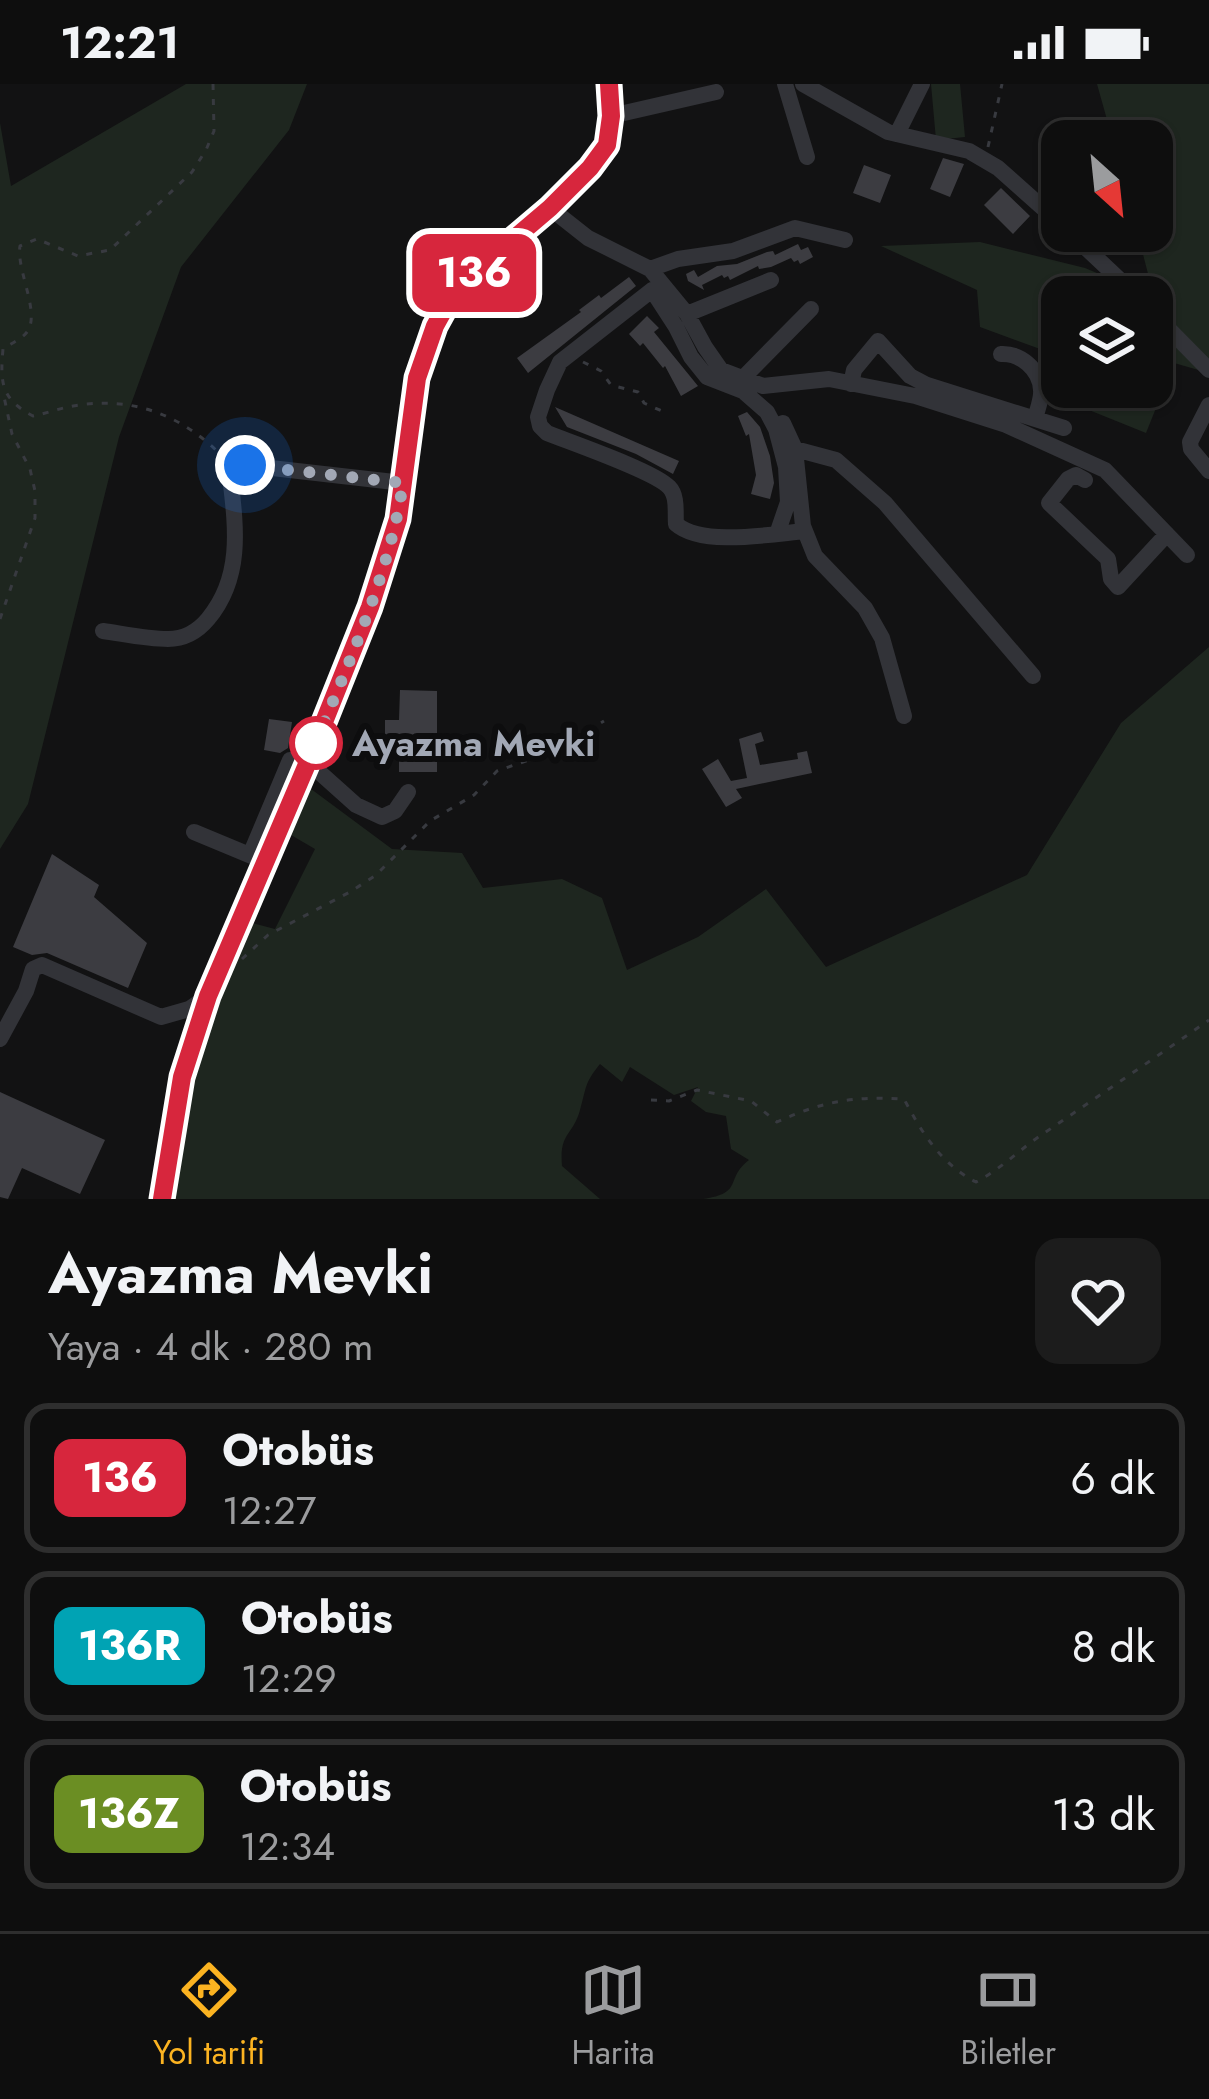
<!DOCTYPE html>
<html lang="tr">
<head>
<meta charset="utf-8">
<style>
  body { margin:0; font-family:Jost,sans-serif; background:#1c1c1c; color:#f1f3f6; height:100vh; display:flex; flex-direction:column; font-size:45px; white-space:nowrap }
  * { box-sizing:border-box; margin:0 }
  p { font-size:39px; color:#9b9c9e }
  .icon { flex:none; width:66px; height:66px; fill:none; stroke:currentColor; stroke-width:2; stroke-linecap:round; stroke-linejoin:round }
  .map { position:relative; height:1115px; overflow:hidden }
  .panel { display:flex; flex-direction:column; background:#0e0e0e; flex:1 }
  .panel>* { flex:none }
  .badge { padding:0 24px; border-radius:18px; font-size:42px; line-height:78px }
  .needle { width:78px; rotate:153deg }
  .controls { position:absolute; left:1041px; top:36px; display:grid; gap:24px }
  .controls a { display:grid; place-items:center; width:132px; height:132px; border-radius:24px; background:#0e0e0e; box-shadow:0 3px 9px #0004,0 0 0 3px #2e2e2e; font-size:60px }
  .you { position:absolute; width:60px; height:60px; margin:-30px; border:9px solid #fff; border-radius:50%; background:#1a73e8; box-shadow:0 0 0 18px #1a73e833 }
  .map>.badge { position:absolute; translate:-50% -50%; box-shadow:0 0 0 6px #fff }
  .round { display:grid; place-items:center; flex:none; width:126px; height:126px; border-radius:24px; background:#1c1c1c }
  .head { display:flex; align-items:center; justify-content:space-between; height:204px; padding:0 48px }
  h1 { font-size:57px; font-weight:700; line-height:90px }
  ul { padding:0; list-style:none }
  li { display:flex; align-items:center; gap:36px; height:150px; margin:0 24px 18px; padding:0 24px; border:6px solid #2e2e2e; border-radius:24px }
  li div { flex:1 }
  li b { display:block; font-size:45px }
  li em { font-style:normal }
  li .badge { min-width:132px; font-weight:700; text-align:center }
  .status { display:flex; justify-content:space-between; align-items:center; height:84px; padding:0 60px; background:#0e0e0e; direction:ltr }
  .status svg { height:33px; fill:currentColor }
  .tab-bar { display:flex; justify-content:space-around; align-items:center; height:168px; border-top:3px solid #2e2e2e; background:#0e0e0e; font-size:33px; color:#9b9c9e }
  .tab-bar a { display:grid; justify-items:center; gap:6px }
  .tab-bar .current { color:#fbb321 }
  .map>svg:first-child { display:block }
  .green { fill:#1e261f }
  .building { fill:#3c3c41 }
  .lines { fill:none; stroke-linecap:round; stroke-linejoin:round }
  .path { stroke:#383a40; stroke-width:3; stroke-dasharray:6 9; stroke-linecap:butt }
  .minor { stroke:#323338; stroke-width:16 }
  .major { stroke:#4e5058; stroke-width:21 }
  .line-casing { stroke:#fff; stroke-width:27 }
  .line { stroke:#d7263d; stroke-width:18 }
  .walk { stroke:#a2a8b5; stroke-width:12; stroke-dasharray:0 21.6 }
  .stop-dot { fill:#fff; stroke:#d7263d; stroke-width:6 }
  .labels { text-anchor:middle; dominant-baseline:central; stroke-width:12; stroke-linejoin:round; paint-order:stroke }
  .stop-label { font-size:36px; font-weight:bold; fill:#a2a8b5; stroke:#0d0d0e; text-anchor:start }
</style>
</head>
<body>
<div class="status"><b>12:21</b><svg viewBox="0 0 49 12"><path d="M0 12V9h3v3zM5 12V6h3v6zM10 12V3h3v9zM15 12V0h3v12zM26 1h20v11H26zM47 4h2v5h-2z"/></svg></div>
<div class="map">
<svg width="1209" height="1115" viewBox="0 0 1209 1115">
  <rect width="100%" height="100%" fill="#121213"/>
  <!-- green -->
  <path class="green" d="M186,0h121l-18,46 -108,137 -62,170 -91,367 -28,45v-726l11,63z
    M931,0h29l5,53 -29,3z
    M1097,0h112v289l-35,-10 -28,70 -72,-29 5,-17h73v-90h-90v60l-82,-30 -3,-37 -96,-44 99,-4 105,26 69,29 -17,-66h15v-90h-39z
    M1209,563v552h-506c42,-6 21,-20 46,-39l-18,-11 -5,-33 -20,-4 -15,-11 7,-14 -24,8 -44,-28 -8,15 -22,-18c-16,20 -13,22 -20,46 -7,26 -21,22 -18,56l38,33h-430l20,-109 28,-94 34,-73 23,6 40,-80 -36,-21 24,-45 89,66 70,4 21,35 79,-9 40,19 25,72 71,-33 68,-48 60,78 201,-92 94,-152z"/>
  <!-- building -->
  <path class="building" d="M943,74l21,6 -14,33 -20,-8z
    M864,81l27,10 -11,28 -27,-10z
    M1001,104l29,28 -17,18 -29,-29z
    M798,160l3,6 7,-3 5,10 -13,7 -2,-4 -4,2 -3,-4 -20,9 -12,2 -1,-3 -28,14 -2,-4 -4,2 -2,-3 -20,10 2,5 -16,-9 -2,-7 8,-4 4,7 19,-11 20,-2 30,-12 6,-1 2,4z
    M629,193l7,9 -108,87 -11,-15 64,-46 -2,-2 20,-15 2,3z
    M647,232l12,12 -5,4 44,54 -17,10 -16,-30 -2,2 -20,-25 -3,3 -11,-12z
    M555,323l124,54 -6,13 -37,-20 -69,-27z
    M747,328l13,15 10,29 4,27 -4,16 -19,-5 5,-19 -7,-41 -3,2 -8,-20z
    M400,606l37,1v81h-38v-22h-14v-30h14z
    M269,635l23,3 -4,26 -8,5 -16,-3z
    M761,648l3,9 -9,3 5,21 38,-6 -1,-6 10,-2 5,22 -76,16 6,9 -16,9 -24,-38 16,-10 13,22 16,-3 -8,-39z
    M52,770l47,31 -5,12 53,46 -19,45 -81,-35 -15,2 -19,-8z
    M0,1008l105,48 -25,54 -58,-26 -14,31 -8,-2z"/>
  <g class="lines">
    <!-- path -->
    <path class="path" d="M213,0l1,47 -8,19 -14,22 -82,78 -32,6 -41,-17 -17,7c-4,24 21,67 7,86 -5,7 -17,12 -24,17 -3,34 -2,50 30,67 15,-3 30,-9 46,-11 57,-8 104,11 144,52
      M988,63l14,-63
      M583,278l18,9 10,14 27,7 6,11 20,9
      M0,535l35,-101v-27l-5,-22 -18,-35 -9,-42
      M242,875l26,-24 82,-43 26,-17 54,-54 44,-26 23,-24 55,-19 52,-31
      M651,1016l18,1 28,-11 54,11 26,21c46,-21 77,-26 127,-23 18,34 37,65 72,83 23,-12 40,-29 61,-44 57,-39 115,-78 172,-118"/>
    <!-- minor -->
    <path class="minor" d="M785,0l22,73
      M803,0l85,48 81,19 29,17 64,57
      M611,32l105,-24
      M897,50l25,-50
      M550,124l38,30 62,31 37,45 18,33 16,23 42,16 66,-7 86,17 91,29 99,45 82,85
      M1068,147l70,66
      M650,185l28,-10 55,-8 62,-23 50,12
      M1152,228l57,58
      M687,230l84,-34
      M1001,270c19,-1 39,15 40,36 1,9 -4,20 -6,29
      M742,295l69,-70
      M851,300l3,-14 24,-29 32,35 17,9 137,43
      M1209,321l-19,37 1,7 18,22
      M783,339l12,26 8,77 12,30 50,52 17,30 22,78
      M795,365l41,11 49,43 148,173
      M1085,396l-9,-5 -8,4 -19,24 59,56 3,20 7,8 49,-53
      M777,450l11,-32 -2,-35 -10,-38 -9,-17 -24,-21 -36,-14 -16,-20 -15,-30 -24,-37 -92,72 -13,28 -9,27 2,9 7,7c25,10 107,38 122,54 9,9 6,26 7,37 26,23 96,10 129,7
      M103,547c21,3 44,8 65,8 16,0 30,-8 40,-20 35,-42 28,-92 22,-143l2,-9 13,-2 158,18
      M308,678l48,43 26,12 13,-6 13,-19
      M194,748l65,27
      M250,771l40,-95
      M0,955l26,-48 7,-22 9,-4 119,52 28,-8 19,-13"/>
    <!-- major -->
    <path class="major" d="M162,1115l20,-122 26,-81 100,-234 62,-155 28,-88 19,-141 18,-52 21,-38 94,-80 39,-40 18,-23 4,-29 -2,-32"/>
  </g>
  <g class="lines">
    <!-- line casing -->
    <g class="line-casing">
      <path id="line" d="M162,1115l20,-122 26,-81 100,-234 62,-155 28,-88 19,-141 18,-52 21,-38 94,-80 40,-40 17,-23 4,-29 -2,-32"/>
    </g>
    <!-- line -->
    <use href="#line" class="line"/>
    <!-- walk -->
    <path class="walk" d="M245,381l158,18c-14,96 -59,189 -95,279l8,-19"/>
  </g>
  <!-- markers -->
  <circle class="stop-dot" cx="316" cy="659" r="24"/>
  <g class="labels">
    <!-- stop labels -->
    <g class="stop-label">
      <text x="352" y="659">Ayazma Mevki</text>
    </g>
  </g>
</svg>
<div class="controls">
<a><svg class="needle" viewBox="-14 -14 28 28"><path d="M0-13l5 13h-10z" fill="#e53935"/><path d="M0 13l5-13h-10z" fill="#9b9c9e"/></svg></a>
<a><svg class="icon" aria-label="layers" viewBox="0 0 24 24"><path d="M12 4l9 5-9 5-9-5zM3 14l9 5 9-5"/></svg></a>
</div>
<div class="you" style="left:245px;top:381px"></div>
<b class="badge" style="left:474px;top:189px;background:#d7263d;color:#fff">136</b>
</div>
<section class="panel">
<div class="head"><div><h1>Ayazma Mevki</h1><p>Yaya · 4 dk · 280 m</p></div><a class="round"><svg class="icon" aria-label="heart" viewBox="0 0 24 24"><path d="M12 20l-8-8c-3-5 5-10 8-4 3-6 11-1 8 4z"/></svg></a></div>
<ul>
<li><span class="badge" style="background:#d7263d;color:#fff">136</span><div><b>Otobüs</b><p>12:27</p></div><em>6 dk</em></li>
<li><span class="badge" style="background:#00a3b4;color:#fff">136R</span><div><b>Otobüs</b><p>12:29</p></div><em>8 dk</em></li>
<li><span class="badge" style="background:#6b8e23;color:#fff">136Z</span><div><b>Otobüs</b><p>12:34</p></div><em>13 dk</em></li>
</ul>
</section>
<nav class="tab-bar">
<a class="current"><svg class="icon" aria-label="directions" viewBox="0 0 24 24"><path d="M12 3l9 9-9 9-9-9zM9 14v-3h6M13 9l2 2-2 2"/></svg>Yol tarifi</a>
<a><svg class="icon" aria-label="map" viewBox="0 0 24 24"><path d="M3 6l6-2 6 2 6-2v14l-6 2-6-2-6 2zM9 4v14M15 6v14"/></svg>Harita</a>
<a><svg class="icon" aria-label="tickets" viewBox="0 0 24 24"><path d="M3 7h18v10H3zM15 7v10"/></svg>Biletler</a>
</nav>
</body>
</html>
